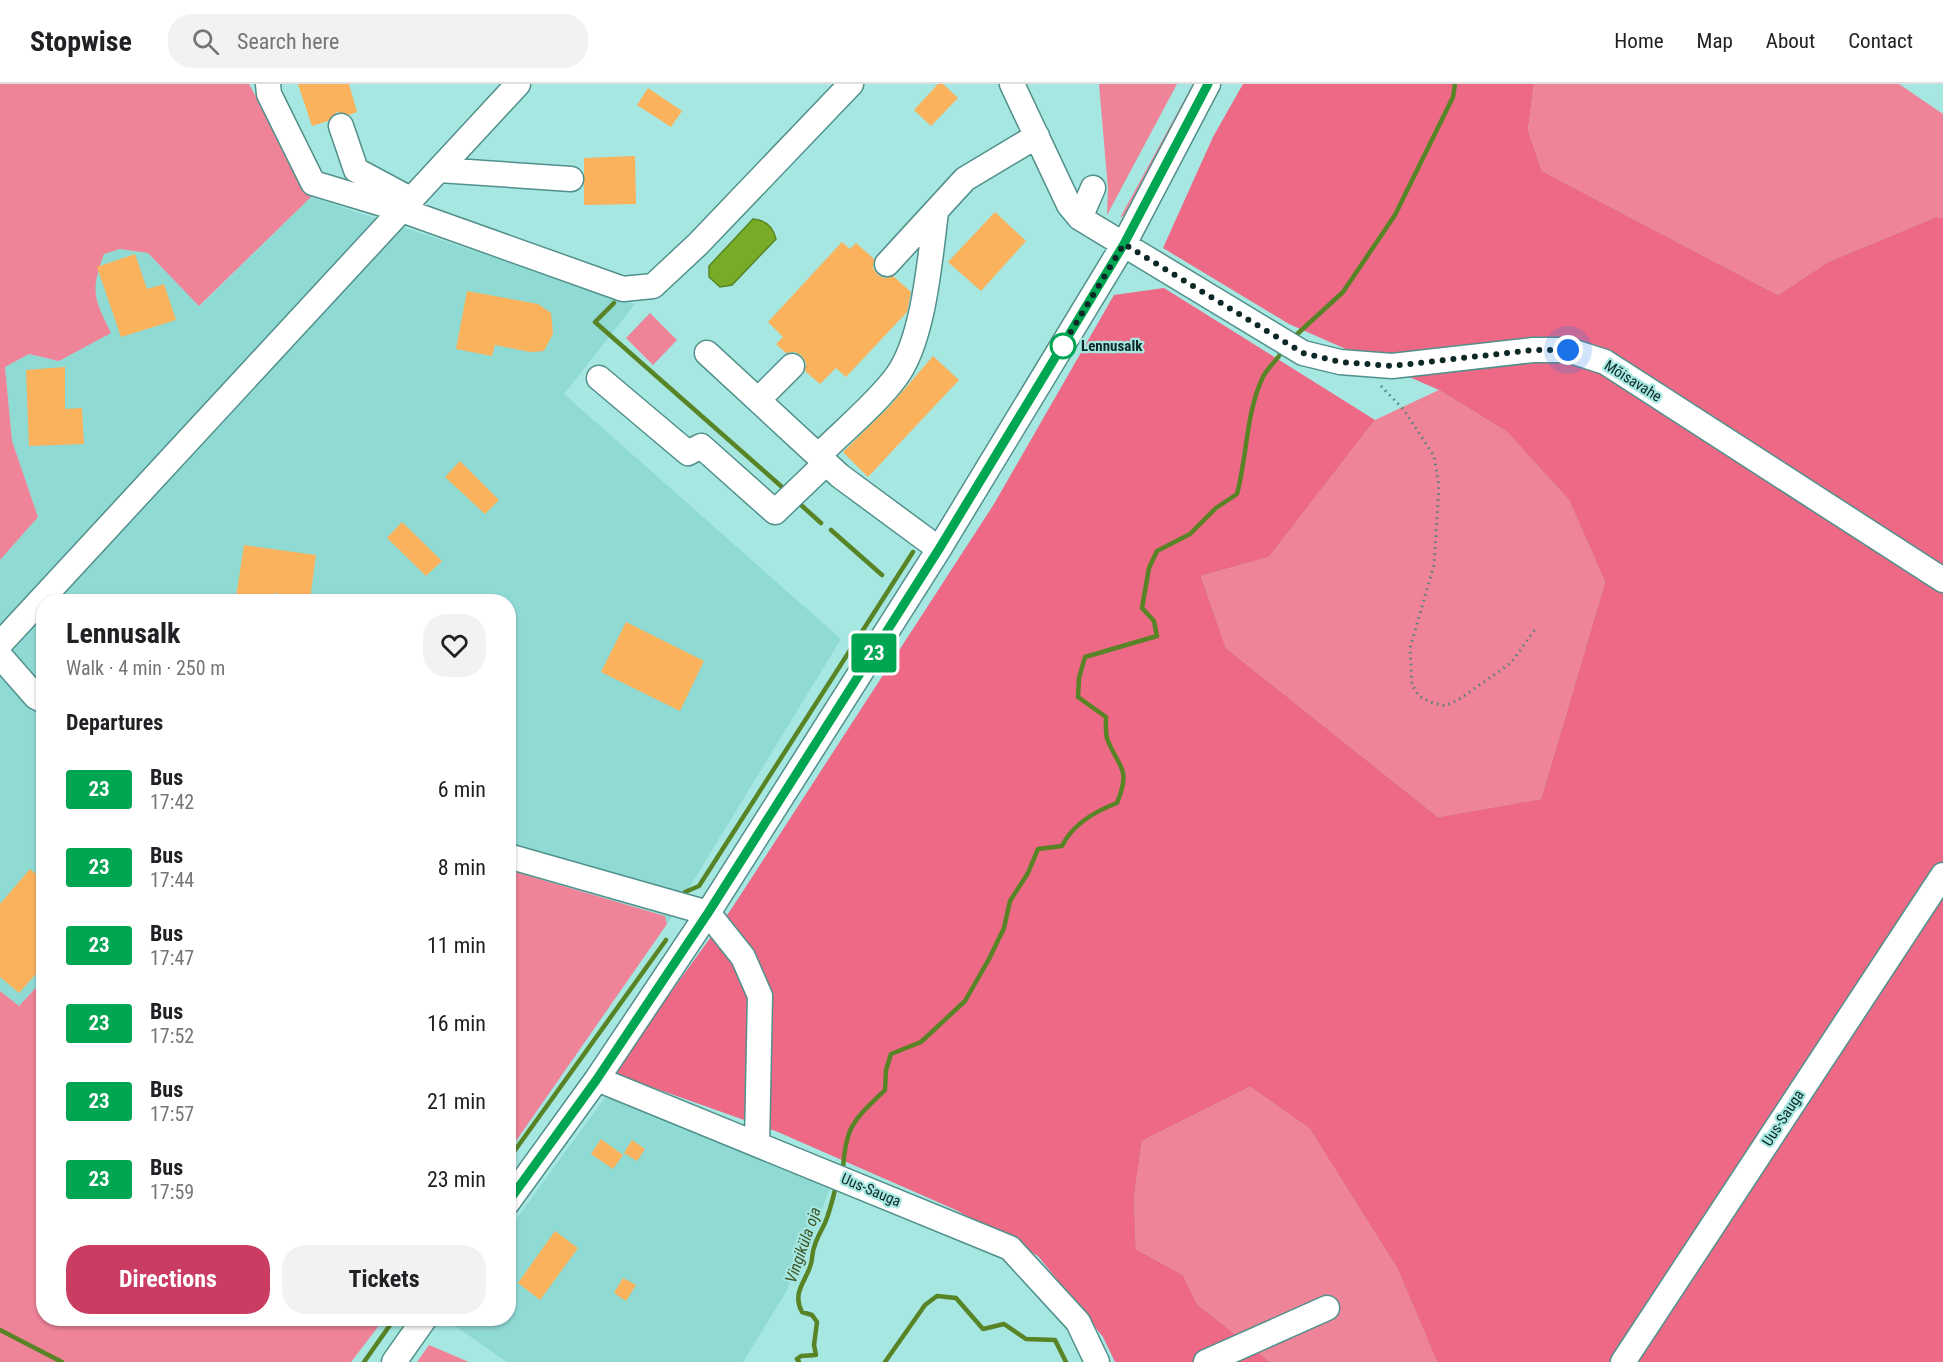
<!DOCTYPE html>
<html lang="en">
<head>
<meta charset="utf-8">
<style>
  body { margin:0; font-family:"Roboto Condensed",sans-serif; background:#f2f2f2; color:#202124; height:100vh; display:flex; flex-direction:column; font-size:22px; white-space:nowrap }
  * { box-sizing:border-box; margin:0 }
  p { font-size:20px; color:#757577 }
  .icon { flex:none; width:33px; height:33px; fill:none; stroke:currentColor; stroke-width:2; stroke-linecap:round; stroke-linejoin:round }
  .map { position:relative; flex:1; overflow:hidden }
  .panel { position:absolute; left:36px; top:510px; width:480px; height:732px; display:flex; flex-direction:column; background:#fff; border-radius:24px; box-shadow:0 2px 4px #0004 }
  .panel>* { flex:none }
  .badge { padding:0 12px; border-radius:4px; font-size:21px; line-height:39px }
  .you { position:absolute; width:30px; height:30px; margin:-15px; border:4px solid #fff; border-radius:50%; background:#1a73e8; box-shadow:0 0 0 9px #1a73e833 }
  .map>.badge { position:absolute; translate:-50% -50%; box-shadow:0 0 0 3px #fff }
  h2 { padding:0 30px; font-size:22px; line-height:54px }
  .round { display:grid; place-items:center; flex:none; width:63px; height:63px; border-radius:24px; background:#f2f2f2 }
  .overview { display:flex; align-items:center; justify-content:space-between; height:102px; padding:0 30px }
  h1 { font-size:28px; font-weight:700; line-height:45px }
  .cta { display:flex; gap:12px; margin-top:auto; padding:12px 30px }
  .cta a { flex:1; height:69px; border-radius:24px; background:#cb3c63; color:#fff; font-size:24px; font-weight:700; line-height:69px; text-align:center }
  .cta a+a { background:#f2f2f2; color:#202124 }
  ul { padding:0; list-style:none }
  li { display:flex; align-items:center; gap:18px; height:78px; padding:0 30px }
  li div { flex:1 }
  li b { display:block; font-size:22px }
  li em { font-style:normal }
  li .badge { min-width:66px; font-weight:700; text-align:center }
  header { display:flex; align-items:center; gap:36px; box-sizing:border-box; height:84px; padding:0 30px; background:#fff; border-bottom:2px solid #e0e0e0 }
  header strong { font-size:28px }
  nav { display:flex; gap:33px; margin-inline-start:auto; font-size:21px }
  .search { width:420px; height:54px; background:#f2f2f2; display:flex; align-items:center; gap:15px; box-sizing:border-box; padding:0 21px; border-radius:24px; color:#757577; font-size:22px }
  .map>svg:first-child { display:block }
  .built { fill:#90dad4 }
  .green { fill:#ef8398 }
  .forest { fill:#ed6986 }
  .water { fill:#78ab26; stroke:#588426; stroke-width:1.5 }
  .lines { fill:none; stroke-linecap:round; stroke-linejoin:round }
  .stream { stroke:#588426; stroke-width:4.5 }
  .building { fill:#fab25d }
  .minor-casing { stroke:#51908b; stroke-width:27 }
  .path { stroke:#55827e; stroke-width:3; stroke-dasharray:1.5 4.5; stroke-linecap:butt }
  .minor { stroke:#fff; stroke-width:24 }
  .line-casing { stroke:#fff; stroke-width:14 }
  .line { stroke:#00a651; stroke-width:9 }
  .walk { stroke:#0d2826; stroke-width:6; stroke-dasharray:0 10.8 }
  .stop-dot { fill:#fff; stroke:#00a651; stroke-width:3 }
  .labels { text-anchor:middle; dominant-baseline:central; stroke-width:4.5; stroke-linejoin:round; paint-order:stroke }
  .stop-label { font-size:15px; font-weight:bold; fill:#0d2826; stroke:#a6e7e1; text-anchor:start }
  .street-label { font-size:15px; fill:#0d2826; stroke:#a6e7e1 }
  .water-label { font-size:16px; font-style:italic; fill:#415625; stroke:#a6e7e1 }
</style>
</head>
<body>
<header>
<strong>Stopwise</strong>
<div class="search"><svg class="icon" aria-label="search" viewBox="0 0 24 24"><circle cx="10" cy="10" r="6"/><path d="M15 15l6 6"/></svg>Search here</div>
<nav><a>Home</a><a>Map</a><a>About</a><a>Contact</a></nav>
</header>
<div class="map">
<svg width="1943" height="1278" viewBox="0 0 1943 1278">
  <rect width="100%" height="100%" fill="#a6e7e1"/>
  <!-- built -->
  <path class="built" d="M311,113l324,107 -71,90 277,245 -174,285 -3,-9 -155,-45 -1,-268h-464l-1,378 -24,26 -19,-15v-431l38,-43 -26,-76 -7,-74 24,-13 30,7 52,-28 -15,-30 -2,-23 10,-26 15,-5 29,4 52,53z
    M609,1008l222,95 -45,105 -43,70h-236l-62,-43 63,-1 1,-89z"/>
  <!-- green -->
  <path class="green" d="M0,0h249l62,113 -112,109 -51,-53 -28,-4 -16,5c-14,38 -10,44 7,79l-52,28 -30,-7 -24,13 7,74 26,76 -38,43z
    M1099,0h78l-70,131 1,-26z
    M1193,0h5l-71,129 -7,5z
    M1534,0h365l44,30v104l-7,-1 -108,45 -50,33 -236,-124 -14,-41z
    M650,229l27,27 -24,25 -27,-27z
    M1439,306l68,42 62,68 36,82 -64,217 -103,18 -212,-169 -25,-72 68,-19 106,-137z
    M509,786l156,46 2,8 -158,227z
    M43,896l1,338 340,1 -33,43h-351v-371l19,15z
    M1250,1003l59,41 88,140 40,94h-167l-73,-58 -14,-29 -47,-26 -2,-52 8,-56z
    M429,1261l40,17h-52z"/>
  <!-- forest -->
  <path class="forest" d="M1243,0h291l-6,46 14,41 236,124 50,-33 108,-45 7,1v1144h-506l-40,-94 -88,-140 -59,-41 -108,54 -8,56 2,52 47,26 14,29 73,58h-155l-12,-25 -65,-81 -82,-46 -178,-78 -166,-59 120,-165 262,-404 120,-209 50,-7 211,132 -106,137 -68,19 25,72 212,169 103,-18 64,-217 -36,-82 -62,-68 -68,-42 -150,-66 -126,-76 50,-111z"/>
  <!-- water -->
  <path class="water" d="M753,135c12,1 20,7 23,20l-44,46 -12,2 -11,-10v-11z"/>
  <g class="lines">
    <!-- stream -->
    <path class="stream" d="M614,219l-19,19 187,165
      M1294,253l49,-45 52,-77 58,-118 2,-13
      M801,421l20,18
      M831,446l51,45
      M685,808l14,-6 214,-334
      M508,1076l158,-220
      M843,1084c3,-43 11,-48 42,-78l1,-20 5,-16 30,-12 44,-41 24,-42 15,-31 6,-27 18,-28 10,-24 24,-3c10,-21 34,-35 55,-43 14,-35 3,-33 -9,-62 -3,-6 -2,-16 -2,-24l-28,-20 1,-19 6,-21 72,-21 -3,-15 -12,-13 7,-40 8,-17 33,-17 26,-26 21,-14c10,-37 9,-80 25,-115 3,-8 12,-16 17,-23
      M0,1246l62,32
      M364,1278l31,-44
      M799,1278l-2,-3 4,-3 15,-1 -2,-10 3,-23 -5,-7 -10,-3c-12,-22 9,-35 10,-54 1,-13 7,-23 13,-35 5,-12 8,-25 11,-37
      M885,1278l40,-57 12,-9 19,2 27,31 21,-5 22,15 29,1 11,22"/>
  </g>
  <!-- building -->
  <path class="building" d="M298,0h51l8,28 -8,3 -12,-3 -9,9 -16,5z
    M938,0h5l15,14 -27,28 -17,-16z
    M648,4l34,23 -11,16 -34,-22z
    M635,72l1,48 -52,1v-47z
    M995,128l31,29 -45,50 -33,-29z
    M842,158l8,7 6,-6 18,16 -1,9 5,7 6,3 9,-2 18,16 -4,20 -61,65 -10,-9 -16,16 -15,-13 1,-8 -4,-7 -7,-4 -9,1 -10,-9 7,-7 -15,-15z
    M135,170l12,35 17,-5 12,36 -55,17 -24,-70z
    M467,207l71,13 13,9 2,21 -9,17 -14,1 -35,-7 -3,11 -36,-7z
    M933,272l26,24 -91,97 -25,-25 46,-45z
    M65,283v42l17,-1 2,36 -55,2 -3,-76z
    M460,377l39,39 -14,14 -40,-37z
    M402,438l40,39 -16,15 -39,-38z
    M244,461l72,10 -6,45 -35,-7 -2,9 -37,-5z
    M626,538l78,39 -24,50 -79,-39z
    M30,785l14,12v84l-25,28 -19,-16v-73z
    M601,1055l22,16 -10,14 -22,-15z
    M632,1056l13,9 -8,12 -13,-8z
    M555,1147l23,17 -38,52 -22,-17z
    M623,1194l13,7 -10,16 -12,-8z"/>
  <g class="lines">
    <!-- minor casing -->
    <g class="minor-casing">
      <path id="minor" d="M268,0l1,10 44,89 83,25 227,81 30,-3 45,-42 153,-160
        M1012,0l57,121 11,13 223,135 37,9 52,4 141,-16h35l37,12 338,218
        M341,42l15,44 56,30
        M439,86l132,9
        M1080,134l13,-30
        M887,180l78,-85 72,-43
        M707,269l133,123 99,73
        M599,294l89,75 13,-7 74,66 51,-49
        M758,316l34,-34
        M818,372c24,-24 58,-52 78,-79 28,-37 34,-119 40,-165
        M0,560l518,-560
        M0,572l36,41 8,4
        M508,772l200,57 35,44 17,39 -3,147
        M597,995l413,169 68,74 19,40
        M508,1118l89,-123 111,-166 231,-364 185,-305 84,-160
        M394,1278l31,-44
        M1206,1278l121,-54
        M1623,1278l320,-487"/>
    </g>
    <!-- path -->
    <path class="path" d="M1381,302l23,24 30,46 5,30 -5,79 -24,83 2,37 7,11 11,6 15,4 13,-6 53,-37 25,-35"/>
    <!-- minor -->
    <use href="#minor" class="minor"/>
  </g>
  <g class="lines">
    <!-- line casing -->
    <g class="line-casing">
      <path id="line" d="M508,1118l89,-123 111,-166 231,-364 185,-305 84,-160"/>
    </g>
    <!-- line -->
    <use href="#line" class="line"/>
    <!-- walk -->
    <path class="walk" d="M1063,262l-2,2 63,-104 179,109 37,9 52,4 141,-16h35"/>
  </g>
  <!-- markers -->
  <circle class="stop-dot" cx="1063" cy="262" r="12"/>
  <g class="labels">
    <!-- stop labels -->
    <g class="stop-label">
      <text x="1081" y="262">Lennusalk</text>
    </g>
    <!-- street labels -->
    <g class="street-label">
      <text transform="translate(1633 297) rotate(32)">Mõisavahe</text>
      <text transform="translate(1783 1034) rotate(-57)">Uus-Sauga</text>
      <text transform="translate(871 1106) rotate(23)">Uus-Sauga</text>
    </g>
    <!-- water labels -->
    <g class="water-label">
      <text transform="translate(803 1161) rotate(-71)">Vingiküla oja</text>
    </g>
  </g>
</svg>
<div class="you" style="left:1568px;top:266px"></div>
<b class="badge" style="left:874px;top:569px;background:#00a651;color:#fff">23</b>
<section class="panel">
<div class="overview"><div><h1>Lennusalk</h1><p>Walk · 4 min · 250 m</p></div><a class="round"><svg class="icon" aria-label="heart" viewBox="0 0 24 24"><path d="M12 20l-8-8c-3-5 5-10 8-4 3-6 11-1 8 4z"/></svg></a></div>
<h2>Departures</h2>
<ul>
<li><span class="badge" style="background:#00a651;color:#fff">23</span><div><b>Bus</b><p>17:42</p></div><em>6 min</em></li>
<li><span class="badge" style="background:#00a651;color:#fff">23</span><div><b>Bus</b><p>17:44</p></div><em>8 min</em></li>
<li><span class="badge" style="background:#00a651;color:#fff">23</span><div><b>Bus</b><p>17:47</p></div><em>11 min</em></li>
<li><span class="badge" style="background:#00a651;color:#fff">23</span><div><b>Bus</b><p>17:52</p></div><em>16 min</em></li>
<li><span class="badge" style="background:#00a651;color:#fff">23</span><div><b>Bus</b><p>17:57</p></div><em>21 min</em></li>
<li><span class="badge" style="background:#00a651;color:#fff">23</span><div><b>Bus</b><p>17:59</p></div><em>23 min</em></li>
</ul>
<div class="cta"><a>Directions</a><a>Tickets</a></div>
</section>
</div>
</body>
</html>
